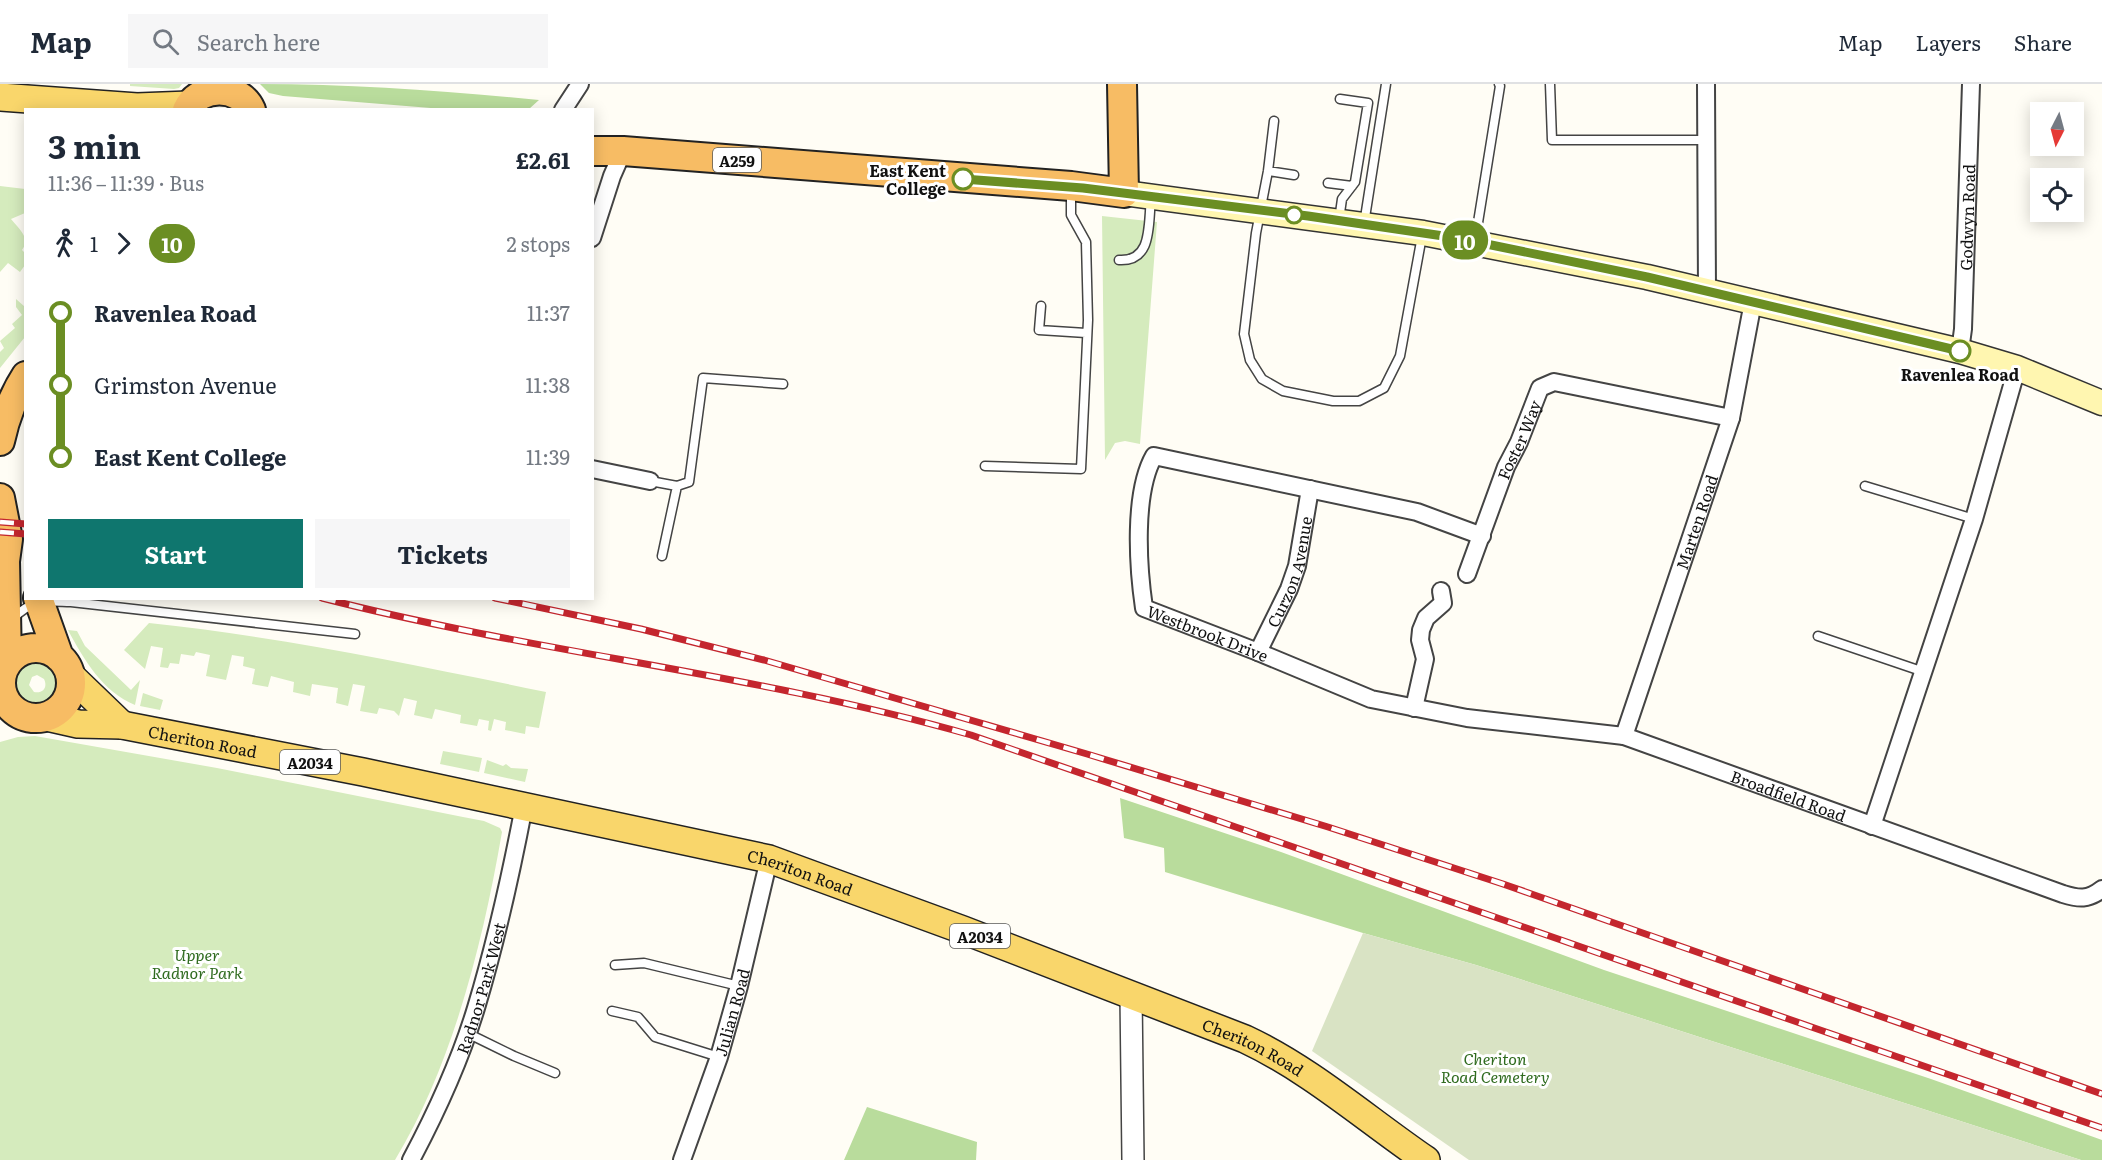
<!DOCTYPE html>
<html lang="en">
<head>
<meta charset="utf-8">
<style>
  body { margin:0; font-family:Literata,serif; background:#f6f6f7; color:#1f2937; height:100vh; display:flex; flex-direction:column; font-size:22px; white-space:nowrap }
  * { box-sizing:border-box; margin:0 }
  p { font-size:20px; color:#747a83 }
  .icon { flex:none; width:33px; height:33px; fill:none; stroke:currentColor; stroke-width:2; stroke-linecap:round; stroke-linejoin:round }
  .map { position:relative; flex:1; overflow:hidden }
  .details { position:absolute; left:24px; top:24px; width:570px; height:492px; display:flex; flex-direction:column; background:#fff; border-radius:0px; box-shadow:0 3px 15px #0003 }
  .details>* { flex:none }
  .badge { padding:0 12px; border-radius:20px; font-size:21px; line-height:39px }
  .needle { width:39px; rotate:186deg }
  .buttons { position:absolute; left:2030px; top:18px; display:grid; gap:12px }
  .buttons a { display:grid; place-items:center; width:54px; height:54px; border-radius:0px; background:#fff; box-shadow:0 3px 15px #0003; font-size:30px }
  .map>.badge { position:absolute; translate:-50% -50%; box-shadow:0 0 0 3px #fff }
  .legs { display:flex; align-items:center; gap:9px; height:66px; padding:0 24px; font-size:20px }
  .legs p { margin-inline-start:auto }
  .headline { display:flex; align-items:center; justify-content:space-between; height:102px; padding:0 24px }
  h1 { font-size:33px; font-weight:700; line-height:45px }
  .button { display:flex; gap:12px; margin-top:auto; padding:12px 24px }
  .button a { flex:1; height:69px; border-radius:0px; background:#0f766e; color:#fff; font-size:24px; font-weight:700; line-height:69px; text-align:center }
  .button a+a { background:#f6f6f7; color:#1f2937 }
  ul { padding:0 24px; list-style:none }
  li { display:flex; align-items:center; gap:21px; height:72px; font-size:22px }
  li i { display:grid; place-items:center; width:9px; height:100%; margin:0 8px; background:currentColor }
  li i::after { content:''; width:15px; height:15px; margin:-8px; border:4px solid; border-radius:50%; background:#fff }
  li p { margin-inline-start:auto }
  li:first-child i { background:linear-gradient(#0000 50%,currentColor 0) }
  li:last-child i { background:linear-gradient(currentColor 50%,#0000 0) }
  header { display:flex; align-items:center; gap:36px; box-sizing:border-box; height:84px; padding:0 30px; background:#fff; border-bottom:2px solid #e0e1e3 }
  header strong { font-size:28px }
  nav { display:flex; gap:33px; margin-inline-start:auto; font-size:21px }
  .search { width:420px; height:54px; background:#f6f6f7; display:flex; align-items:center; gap:15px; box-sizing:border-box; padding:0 21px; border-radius:0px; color:#747a83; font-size:22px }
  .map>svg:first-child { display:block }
  .green { fill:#d5ebbd; fill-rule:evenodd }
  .forest { fill:#b9dc9c }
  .cemetery { fill:#d9e3c4 }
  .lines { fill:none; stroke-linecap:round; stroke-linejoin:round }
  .service-casing { stroke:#444; stroke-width:11 }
  .minor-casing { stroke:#444; stroke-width:20 }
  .tertiary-casing { stroke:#444; stroke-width:24 }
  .secondary-casing { stroke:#333; stroke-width:27 }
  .primary-casing { stroke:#222; stroke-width:30 }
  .trunk-casing { stroke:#222; stroke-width:32 }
  .service { stroke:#fff; stroke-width:8 }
  .minor { stroke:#fff; stroke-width:16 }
  .tertiary { stroke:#fff; stroke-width:21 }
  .secondary { stroke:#fff6b0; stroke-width:24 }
  .primary { stroke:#f9d66b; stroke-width:27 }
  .trunk { stroke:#f7bc64; stroke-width:28 }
  .rail-casing { stroke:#c4262e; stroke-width:7 }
  .rail { stroke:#fff; stroke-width:4.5; stroke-dasharray:14; stroke-linecap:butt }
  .line-1-casing { stroke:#fff; stroke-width:14 }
  .line-1 { stroke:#6b8e23; stroke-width:9 }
  .stop-1-dot { fill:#fff; stroke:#6b8e23; stroke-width:3 }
  .labels { text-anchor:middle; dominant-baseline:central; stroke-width:6; stroke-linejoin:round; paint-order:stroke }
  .shield { fill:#fff; stroke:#585858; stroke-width:1.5 }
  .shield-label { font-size:15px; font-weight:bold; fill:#111 }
  .stop-label { font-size:16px; font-weight:bold; fill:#111; stroke:#fff; text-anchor:end }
  .street-label { font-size:16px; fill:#111; stroke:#fff }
  .park-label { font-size:16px; font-style:italic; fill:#2f6b1f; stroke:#fff }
</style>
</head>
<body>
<header>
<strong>Map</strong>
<div class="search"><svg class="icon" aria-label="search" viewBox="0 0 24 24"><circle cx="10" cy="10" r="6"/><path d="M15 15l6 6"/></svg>Search here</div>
<nav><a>Map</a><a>Layers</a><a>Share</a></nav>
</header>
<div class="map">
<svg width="2102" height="1076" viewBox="0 0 2102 1076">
  <rect width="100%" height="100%" fill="#fffdf5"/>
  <!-- green -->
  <path class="green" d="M130,0h52l-3,4 -5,1 -44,-3z
    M0,102l25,3v24l-14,6c8,10 20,19 11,31l3,3v12l-5,7 -12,-9 -8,9z
    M1102,132l55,6 -17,222 -15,-3 -10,2 -10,17z
    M16,215l9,8v30l-25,31v-16l4,-4 -4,-7 15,-13 -3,-4 10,-9 -6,-8z
    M149,539c133,14 266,42 397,69l-7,36 -13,-2 -1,8 -20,-4 1,-8 -12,-3 -3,12 -3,-1 1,-9 -10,-2 -2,7 -17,-3 1,-8 -26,-6 -3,10 -18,-4 3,-14 -13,-3 -5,18 -5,-5 -15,-3 -2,6 -17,-3 5,-25 -12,-2 -5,22 -12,-3 2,-15 -26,-4 -2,12 -17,-4 1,-10 -23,-6 -3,11 -16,-3 3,-15 -12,-3 1,-9 -12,-2 -6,25 -20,-4 4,-21 -14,-3 -2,4 -13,-2 -2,10 -9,-1 -2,5 -8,-1 3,-19 -12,-2 -6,23 -21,-19z
    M68,546l9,1 8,15 46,44 9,-10 -5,25c-32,-13 -51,-45 -67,-75z
    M35,577c38,3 29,53 -2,46 -8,-2 -14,-8 -17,-15 -6,-15 5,-27 19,-31zM37,591l7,4c4,8 -1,15 -10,13l-5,-7 3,-8z
    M143,609l20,7 -3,10 -20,-4z
    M35,652l182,32 246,49 21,4 16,7 2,4c-19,110 -49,232 -107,328h-395v-418l18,-5z
    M443,667l39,7 -3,14 -39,-8z
    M487,676l16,6 3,-2 5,4 17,1 -3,13 -41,-9z"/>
  <!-- forest -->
  <path class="forest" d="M260,0c94,0 186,7 279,16l-10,9h-86l-160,-13 -14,-3z
    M1120,714l161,54 323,118 327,109 171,61v20h-21l-605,-195 -113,-32 -198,-61 -1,-24 -40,-10z
    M867,1023l110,35 -1,18h-132z"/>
  <!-- cemetery -->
  <path class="cemetery" d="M1363,849l113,32 605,195h-612l-157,-109z"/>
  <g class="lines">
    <!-- service casing -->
    <g class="service-casing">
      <path id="service" d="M1550,0l2,56h155
        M1274,37l-6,50 -12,62 -12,101 6,26 12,19 21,12 50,10h26l25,-13 16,-32 22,-120
        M1268,87l26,4
        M1328,99l24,3
        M1339,136l3,-21 13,-17 13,-79 -28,-4
        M1364,140l22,-140
        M1475,157l25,-155 -1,-2
        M1119,176c34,2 29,-36 32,-61
        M1041,222l-2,24 47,3
        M985,382l96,3 7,-149 -2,-78 -15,-27v-24
        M650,397l27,5
        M1865,402l109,33
        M662,472l15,-70 12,-4 14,-104 80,6
        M12,535c23,-21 30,-18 59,-17l284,32
        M1818,552l106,36
        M615,881l29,-2 95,23
        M612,927l26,6 17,20 64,20
        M467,949l47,23 41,17"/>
    </g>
    <!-- minor casing -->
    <g class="minor-casing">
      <g id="minor">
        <path d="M1706,0l1,208"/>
        <path d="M563,26l17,-26"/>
        <path d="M592,154l20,-62 11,-25"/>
        <path id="s1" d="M1960,267l3,-22 8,-245"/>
        <path d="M592,385l58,12"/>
        <path id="s2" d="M1482,452l-65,-24 -263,-56c-21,37 -16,111 -10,152l114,44 113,47 96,19 157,18 439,158c16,5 25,6 39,-5"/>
        <path id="s3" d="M1467,490l39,-107 13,-25 21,-54 14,-6 177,36"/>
        <path id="s4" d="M1258,568l31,-63 8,-23 13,-77"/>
        <path d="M1414,624l11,-49 -5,-19 1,-10 5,-12 17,-15 -2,-12"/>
        <path id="s5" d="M1624,652l107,-318 22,-116"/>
        <path d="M1872,742l102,-307 43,-151"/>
        <path id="s6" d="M411,1076c26,-49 49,-99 65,-152 20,-66 35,-134 48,-202"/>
        <path id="s7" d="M682,1076l37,-103 20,-71 30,-127"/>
      </g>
    </g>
    <!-- tertiary casing -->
    <g class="tertiary-casing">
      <path id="tertiary" d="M1131,910l2,166"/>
    </g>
    <!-- secondary casing -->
    <g class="secondary-casing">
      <path id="secondary" d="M1124,109l299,40 224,44 313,74 57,17 85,35"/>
    </g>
    <!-- primary casing -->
    <g class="primary-casing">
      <g id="primary">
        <path d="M0,13l137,10 52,-2"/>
        <path d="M70,591l52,50"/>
        <path id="s8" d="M47,633l31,7 44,1 241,47 406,87 194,71 282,109c66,31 121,80 181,121"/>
      </g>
    </g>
    <!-- trunk casing -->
    <g class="trunk-casing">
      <path id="trunk" d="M187,26c12,-26 53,-26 64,0
        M592,67h31l448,35 53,7 -2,-109
        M0,357c5,-23 13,-45 26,-65
        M0,414l8,41 -3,22 2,102
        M38,514l21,59
        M1 599a35 35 0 1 1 70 0a35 35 0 1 1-70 0Z"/>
    </g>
    <!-- service -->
    <use href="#service" class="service"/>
    <!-- minor -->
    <use href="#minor" class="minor"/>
    <!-- tertiary -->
    <use href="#tertiary" class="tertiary"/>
    <!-- secondary -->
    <use href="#secondary" class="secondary"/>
    <!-- primary -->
    <use href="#primary" class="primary"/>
    <!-- trunk -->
    <use href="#trunk" class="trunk"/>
    <!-- rail casing -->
    <g class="rail-casing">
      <path id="rail" d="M0,438l26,2
        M0,448l26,2
        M322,514c214,55 436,76 649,137l1131,393
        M495,514l146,31 123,31 323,94 241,73 175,57 599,210"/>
    </g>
    <!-- rail -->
    <use href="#rail" class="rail"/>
  </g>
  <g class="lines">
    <!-- line-1 casing -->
    <g class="line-1-casing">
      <path id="line-1" d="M963,95l120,9 225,28 149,22 190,39 313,74"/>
    </g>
    <!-- line-1 -->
    <use href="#line-1" class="line-1"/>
  </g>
  <!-- markers -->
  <g class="stop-1-dot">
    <circle cx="963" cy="95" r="10"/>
    <circle cx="1294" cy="131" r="8"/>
    <circle cx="1960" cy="267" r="10"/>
  </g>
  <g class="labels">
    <!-- shield labels -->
    <g class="shield">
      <rect x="713" y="64" width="48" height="24" rx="4.5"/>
      <rect x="280" y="666" width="60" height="24" rx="4.5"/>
      <rect x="950" y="840" width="60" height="24" rx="4.5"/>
    </g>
    <g class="shield-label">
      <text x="737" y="76">A259</text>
      <text x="310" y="678">A2034</text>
      <text x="980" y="852">A2034</text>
    </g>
    <!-- stop labels -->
    <g class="stop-label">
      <text x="946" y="86">East Kent<tspan x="946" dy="18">College</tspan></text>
      <text x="1960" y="290" text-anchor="middle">Ravenlea Road</text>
    </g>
    <!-- street labels -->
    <g class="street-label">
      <text stroke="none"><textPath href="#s1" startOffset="134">Godwyn Road</textPath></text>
      <text stroke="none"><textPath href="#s3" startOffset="144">Foster Way</textPath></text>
      <text stroke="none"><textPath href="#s5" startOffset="226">Marten Road</textPath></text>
      <text stroke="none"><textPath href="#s4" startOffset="87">Curzon Avenue</textPath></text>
      <text stroke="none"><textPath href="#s2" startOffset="561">Westbrook Drive</textPath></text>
      <text stroke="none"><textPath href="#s8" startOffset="158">Cheriton Road</textPath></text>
      <text stroke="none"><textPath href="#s2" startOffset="1168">Broadfield Road</textPath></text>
      <text stroke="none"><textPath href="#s8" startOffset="770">Cheriton Road</textPath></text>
      <text stroke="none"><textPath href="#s6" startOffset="186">Radnor Park West</textPath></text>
      <text stroke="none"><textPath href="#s7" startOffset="156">Julian Road</textPath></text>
      <text stroke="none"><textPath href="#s8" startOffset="1256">Cheriton Road</textPath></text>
    </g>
    <!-- park labels -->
    <g class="park-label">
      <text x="197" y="870">Upper<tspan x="197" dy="18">Radnor Park</tspan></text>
      <text x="1495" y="974">Cheriton<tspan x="1495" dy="18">Road Cemetery</tspan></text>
    </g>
  </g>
</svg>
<div class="buttons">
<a><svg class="needle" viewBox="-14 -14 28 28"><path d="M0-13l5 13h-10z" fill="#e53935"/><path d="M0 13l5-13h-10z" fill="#747a83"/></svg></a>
<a><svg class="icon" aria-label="locate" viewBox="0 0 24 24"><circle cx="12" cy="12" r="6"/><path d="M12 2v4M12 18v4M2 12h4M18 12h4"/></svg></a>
</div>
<b class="badge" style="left:1465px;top:156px;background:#6b8e23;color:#fff">10</b>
<section class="details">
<div class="headline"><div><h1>3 min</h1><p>11:36 – 11:39 · Bus</p></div><b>£2.61</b></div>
<div class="legs"><svg class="icon" aria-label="walk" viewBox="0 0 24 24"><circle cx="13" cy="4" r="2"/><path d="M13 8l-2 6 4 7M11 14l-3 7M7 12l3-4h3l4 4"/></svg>1<svg class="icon" aria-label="forward" viewBox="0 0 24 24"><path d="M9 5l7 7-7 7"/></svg><b class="badge" style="background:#6b8e23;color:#fff">10</b><p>2 stops</p></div>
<ul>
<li><i style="color:#6b8e23"></i><b>Ravenlea Road</b><p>11:37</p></li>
<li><i style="color:#6b8e23"></i><span>Grimston Avenue</span><p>11:38</p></li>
<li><i style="color:#6b8e23"></i><b>East Kent College</b><p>11:39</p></li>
</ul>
<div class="button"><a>Start</a><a>Tickets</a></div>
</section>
</div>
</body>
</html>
